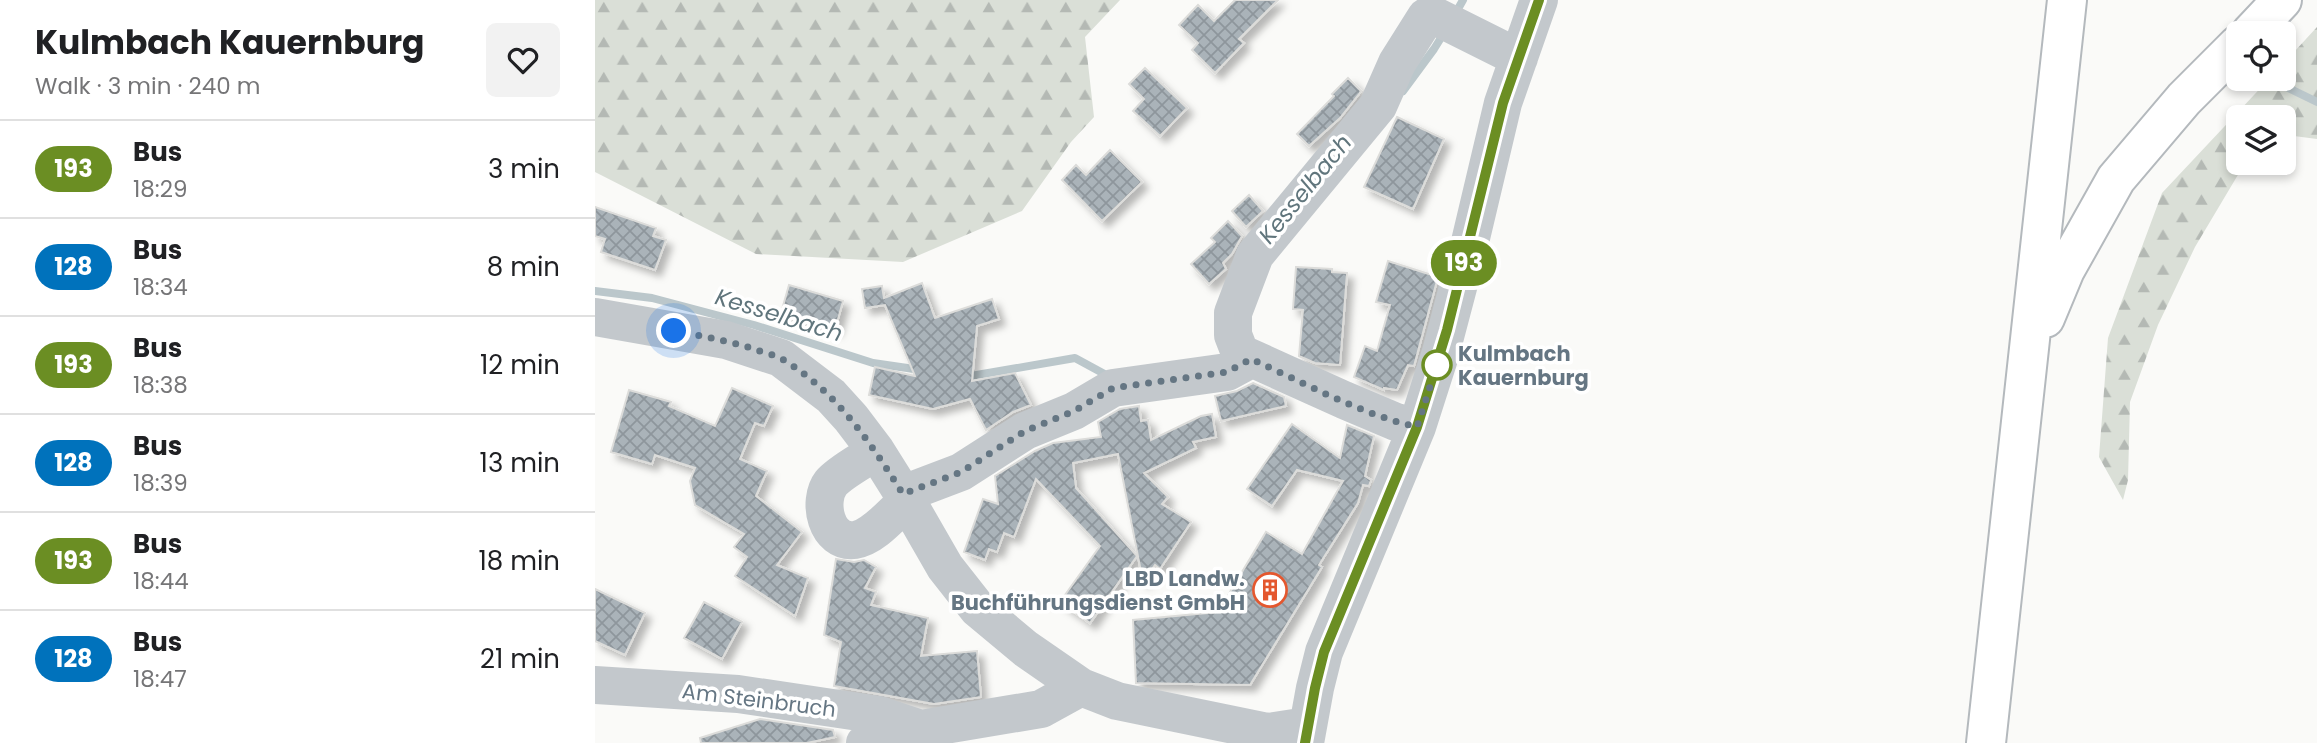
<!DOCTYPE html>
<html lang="en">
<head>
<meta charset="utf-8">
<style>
  body { margin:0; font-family:Poppins,sans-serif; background:#f2f2f2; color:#202124; height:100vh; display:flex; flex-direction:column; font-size:26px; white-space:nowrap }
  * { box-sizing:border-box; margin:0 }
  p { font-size:23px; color:#757577 }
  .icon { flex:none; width:38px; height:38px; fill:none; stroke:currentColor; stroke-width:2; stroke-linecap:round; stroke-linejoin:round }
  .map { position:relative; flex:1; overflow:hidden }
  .details { display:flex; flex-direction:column; background:#fff; width:595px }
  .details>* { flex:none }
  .badge { padding:0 14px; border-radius:23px; font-size:24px; line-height:46px }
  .fabs { position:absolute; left:1631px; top:21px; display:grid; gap:14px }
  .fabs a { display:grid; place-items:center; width:70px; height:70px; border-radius:10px; background:#fff; box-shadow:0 4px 10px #0003; font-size:35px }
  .you { position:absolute; width:35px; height:35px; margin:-18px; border:5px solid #fff; border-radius:50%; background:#1a73e8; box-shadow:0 0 0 10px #1a73e833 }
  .map>.badge { position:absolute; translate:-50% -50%; box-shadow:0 0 0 4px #fff }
  .round { display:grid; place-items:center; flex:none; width:74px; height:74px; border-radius:10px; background:#f2f2f2 }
  .head { display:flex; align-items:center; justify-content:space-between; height:119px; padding:0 35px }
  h1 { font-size:33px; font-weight:700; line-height:52px }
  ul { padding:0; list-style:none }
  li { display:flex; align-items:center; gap:21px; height:98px; padding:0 35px; border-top:2px solid #e0e0e0 }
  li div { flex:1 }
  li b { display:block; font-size:26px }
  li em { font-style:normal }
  li .badge { min-width:77px; font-weight:700; text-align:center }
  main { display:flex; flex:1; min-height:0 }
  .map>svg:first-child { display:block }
  .forest { fill:url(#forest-firs) }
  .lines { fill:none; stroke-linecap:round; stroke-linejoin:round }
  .stream { stroke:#bbc7cb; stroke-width:8 }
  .building { fill:url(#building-cross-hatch); stroke:#dcdcda; stroke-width:2; filter:url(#shadow) }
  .highway-casing { stroke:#b4b9bd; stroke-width:42 }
  .minor { stroke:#c3c8cc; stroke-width:38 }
  .highway { stroke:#fff; stroke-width:38 }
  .line-casing { stroke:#fff; stroke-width:16 }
  .line { stroke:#6b8e23; stroke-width:10 }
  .walk { stroke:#657683; stroke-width:7; stroke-dasharray:0 12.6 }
  .stop-dot { fill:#fff; stroke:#6b8e23; stroke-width:3.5 }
  .labels { text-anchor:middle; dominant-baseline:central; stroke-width:7; stroke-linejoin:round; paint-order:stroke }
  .stop-label { font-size:21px; font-weight:bold; fill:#657683; stroke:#fff; text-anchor:start }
  .poi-label { font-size:21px; font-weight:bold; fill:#657683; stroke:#fff; text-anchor:end }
  .street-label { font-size:21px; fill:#657683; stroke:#fff }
  .water-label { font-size:23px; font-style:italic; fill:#60757c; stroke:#fff }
</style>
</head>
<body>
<main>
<section class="details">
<div class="head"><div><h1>Kulmbach Kauernburg</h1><p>Walk · 3 min · 240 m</p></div><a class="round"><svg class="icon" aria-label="heart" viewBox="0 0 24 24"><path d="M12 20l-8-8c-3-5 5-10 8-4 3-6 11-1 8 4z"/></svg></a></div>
<ul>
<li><span class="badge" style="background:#6b8e23;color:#fff">193</span><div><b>Bus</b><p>18:29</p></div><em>3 min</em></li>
<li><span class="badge" style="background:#0072bc;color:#fff">128</span><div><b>Bus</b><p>18:34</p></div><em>8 min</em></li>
<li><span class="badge" style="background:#6b8e23;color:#fff">193</span><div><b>Bus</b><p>18:38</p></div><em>12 min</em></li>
<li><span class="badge" style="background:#0072bc;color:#fff">128</span><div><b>Bus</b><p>18:39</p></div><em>13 min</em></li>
<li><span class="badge" style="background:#6b8e23;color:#fff">193</span><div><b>Bus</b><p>18:44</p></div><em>18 min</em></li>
<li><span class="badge" style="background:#0072bc;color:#fff">128</span><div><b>Bus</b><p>18:47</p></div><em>21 min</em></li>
</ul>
</section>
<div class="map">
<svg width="1722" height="743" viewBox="0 0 1722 743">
  <defs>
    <pattern id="forest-firs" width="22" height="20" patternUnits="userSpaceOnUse" patternTransform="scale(1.75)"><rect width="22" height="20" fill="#dadfd7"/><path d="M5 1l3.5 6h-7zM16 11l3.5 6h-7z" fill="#b4b9b4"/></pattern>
    <pattern id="building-cross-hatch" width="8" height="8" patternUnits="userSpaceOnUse" patternTransform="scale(1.75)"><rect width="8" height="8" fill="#aab3b9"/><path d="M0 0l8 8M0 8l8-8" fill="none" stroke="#8e969c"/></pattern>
    <filter id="shadow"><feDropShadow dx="6" dy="6" stdDeviation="3.5" flood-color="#0004"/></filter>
  </defs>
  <rect width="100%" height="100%" fill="#fafaf8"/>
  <!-- forest -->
  <path class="forest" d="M0,0h525l-35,37 9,80 -23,25 -49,69 -119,51 -147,-8 -161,-82z
    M1722,27v112l-23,-3 -10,2v-21h-46v46h7l-50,84 -37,78 -28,77 -2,78 -5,20 -24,-43 9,-119 54,-145 107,-114h15v-16z"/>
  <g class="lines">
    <!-- stream -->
    <path class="stream" d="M859,16l9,-16
      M1675,79l47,23
      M808,91l31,-42 10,-16
      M0,291l57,7 102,27 119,38 48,7
      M370,377l110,-19 35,19"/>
  </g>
  <!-- building -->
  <path class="building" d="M640,0h43l-39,39 5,4 -29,30 -23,-23 6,-7 -19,-18 19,-20 16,16z
    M550,68l42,40 -27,28 -27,-25 11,-12 -15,-15z
    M753,78l13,13 -2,3 -19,24 -31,28 -12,-12 37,-38 -2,-2z
    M802,117l47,22 -31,70 -49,-22z
    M515,150l32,32 -40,39 -40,-41 14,-15 10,10z
    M654,195l14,16 -17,16 -14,-16z
    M0,207l61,21 -3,8 13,4 -11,30 -54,-18 4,-13 -10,-3z
    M633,221l14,15 -10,18 -9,9 3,6 -17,15 -18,-20 24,-22 -4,-4z
    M793,261l50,16 -24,89 -6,-1 -11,25 -13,-2v2l-30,-13 11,-31 12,5 13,-46 -14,-3z
    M701,267l36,2v3l15,1 -7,92 -25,-2 -16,-7 4,-46 -10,-1z
    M327,283l13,35 57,-19 7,20 -22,7 -5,55 43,-8 16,32 -18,7 -27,18 -16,-31 -37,10 -64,-14 6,-28 40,9 -30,-71 -20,3 -3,-19 20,-3 2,12z
    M194,285l54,16 -8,29 -54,-17z
    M658,383l31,14 2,9 -65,15 -6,-25 22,-5z
    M137,388l41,18 -9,20 -9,-3 -15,36 27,12 -11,25 46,36 -25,33 31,13 -13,38 -60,-40 12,-19 -13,-10 10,-13 -49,-29 -5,-24 5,-13 -40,-13 -3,9 -41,-12 18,-62 42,12 -2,4 46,20z
    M544,406l2,15 7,-1 3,20 50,-24 11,-2 4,23 -23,5 3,6 -52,25 24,24 -6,7 29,18 -31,47 -5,-4 -12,17 -25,-128 -45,9 3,25 61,68 -47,67 -30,-21 40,-56 -64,-67 -22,58 -10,-4 -7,19 -8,-3 -4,11 -21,-8 19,-53 15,5 -3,-28 40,-25 18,-8 48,-6 -3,-15 22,-13z
    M697,424l48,34 7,-33 27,11 -9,40 6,4 -2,6 -6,-1 -5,18 -39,62 3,2 -72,118 -114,-2 -3,-63 85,-8 48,-80 36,22 41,-73 -46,-11 -25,36 -25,-17z
    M241,559l18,3 10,-2 12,7 -11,21 11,4 -5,13 57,13 -7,38 56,-5 4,46 -47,7 -100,-18 7,-44 -17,-7z
    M0,589l50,24 -20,42 -30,-14z
    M109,602l38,20 -20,37 -38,-21z
    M165,719l73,11 2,7 -28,6h-106l-1,-5z"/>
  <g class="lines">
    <!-- highway casing -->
    <g class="highway-casing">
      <path id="highway" d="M1656,33l31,-33
        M1450,318l20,-48 51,-91 68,-80 54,-54
        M1391,743l81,-743"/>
    </g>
    <!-- minor -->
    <path class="minor" d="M0,317l131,23 55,18 50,38 20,22 25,33 27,43 42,73 33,42 48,40 55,38 36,14 151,31 39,-6
      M822,427l-21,-5 -52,-22 -104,-47 -7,-18v-22l22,-58 123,-149 19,-43 29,-46 9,-1 84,42
      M281,451c-12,9 -36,21 -45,32 -14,18 -5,61 24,57 19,-3 38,-27 52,-39
      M308,494l58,-22 64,-41 49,-20 39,-23 114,-16 24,-13
      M0,685l143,9 141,21 42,14
      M270,743l56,-14 120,-20 40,-22
      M710,743l10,-55 9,-36 93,-225 24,-75 29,-110 33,-139 36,-103"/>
    <!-- highway -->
    <use href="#highway" class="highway"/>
  </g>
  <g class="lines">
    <!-- line casing -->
    <g class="line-casing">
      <path id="line" d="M710,743l10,-55 9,-36 93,-225 30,-97 56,-227 36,-103"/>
    </g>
    <!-- line -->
    <use href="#line" class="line"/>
    <!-- walk -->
    <path class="walk" d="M79,331c28,5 56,10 83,19 8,3 18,5 25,9 55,33 88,83 121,135l58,-22 64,-41 49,-20 39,-23 114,-16 24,-13c54,24 109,55 166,68l20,-62"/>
  </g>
  <!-- icons -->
  <defs>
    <g id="building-ring" transform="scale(1.75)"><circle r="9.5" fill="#fff" stroke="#e4572e" stroke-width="1.5"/><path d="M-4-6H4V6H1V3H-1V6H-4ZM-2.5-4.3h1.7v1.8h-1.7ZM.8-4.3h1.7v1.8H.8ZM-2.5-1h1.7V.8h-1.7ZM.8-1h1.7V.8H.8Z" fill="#e4572e"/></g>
  </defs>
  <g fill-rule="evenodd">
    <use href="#building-ring" x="675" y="590"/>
  </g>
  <!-- markers -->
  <circle class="stop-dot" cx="842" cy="365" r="14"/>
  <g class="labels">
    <!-- stop labels -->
    <g class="stop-label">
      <text x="863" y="353">Kulmbach<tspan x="863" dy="24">Kauernburg</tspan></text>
    </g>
    <!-- poi labels -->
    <g class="poi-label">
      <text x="650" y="578">LBD Landw.<tspan x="650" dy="24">Buchführungsdienst GmbH</tspan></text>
    </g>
    <!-- street labels -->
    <g class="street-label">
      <text transform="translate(164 700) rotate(7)">Am Steinbruch</text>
    </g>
    <!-- water labels -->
    <g class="water-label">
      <text transform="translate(710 189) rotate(-51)">Kesselbach</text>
      <text transform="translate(184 315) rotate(17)">Kesselbach</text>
    </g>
  </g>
</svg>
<div class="fabs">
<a><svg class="icon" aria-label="locate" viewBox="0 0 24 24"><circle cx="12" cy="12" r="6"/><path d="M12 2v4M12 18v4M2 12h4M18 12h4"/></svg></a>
<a><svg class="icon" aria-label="layers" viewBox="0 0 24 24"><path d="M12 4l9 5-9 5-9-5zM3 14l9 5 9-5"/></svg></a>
</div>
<div class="you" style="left:79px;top:331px"></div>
<b class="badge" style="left:869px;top:263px;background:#6b8e23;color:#fff">193</b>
</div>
</main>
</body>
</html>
